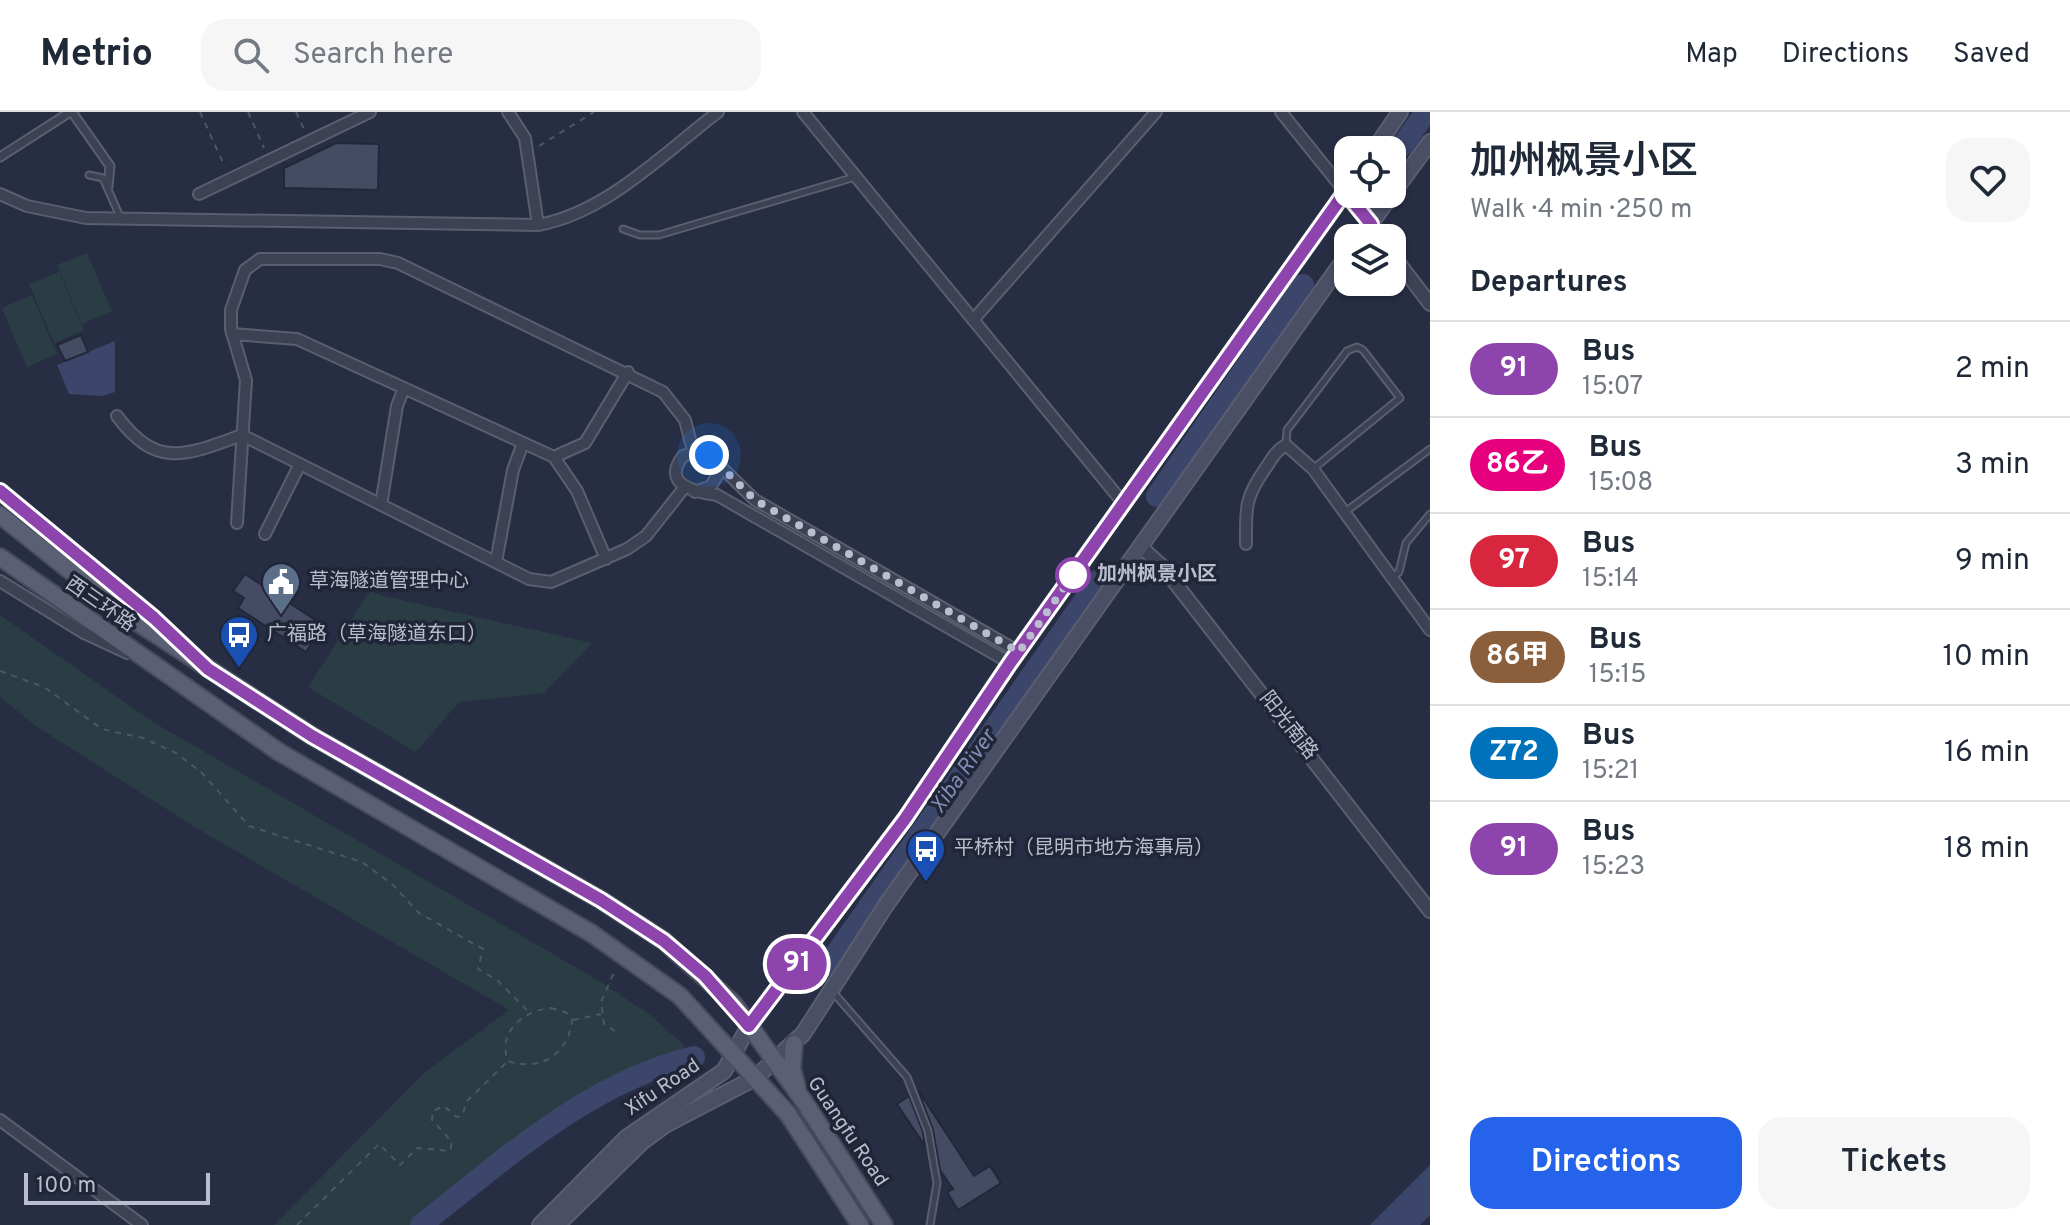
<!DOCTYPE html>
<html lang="en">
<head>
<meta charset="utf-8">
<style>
  body { margin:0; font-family:Overpass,"Noto Sans SC",sans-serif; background:#f6f6f7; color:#1f2937; height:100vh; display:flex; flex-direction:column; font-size:30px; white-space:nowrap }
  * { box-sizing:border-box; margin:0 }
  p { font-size:26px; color:#747a83 }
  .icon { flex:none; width:44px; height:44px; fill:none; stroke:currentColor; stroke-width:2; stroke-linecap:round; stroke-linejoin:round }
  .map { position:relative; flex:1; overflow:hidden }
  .panel { display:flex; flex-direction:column; background:#fff; width:640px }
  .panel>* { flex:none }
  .badge { padding:0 16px; border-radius:26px; font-size:28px; line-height:52px }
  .fabs { position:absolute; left:1334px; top:24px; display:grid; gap:16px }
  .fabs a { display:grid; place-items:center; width:72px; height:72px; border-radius:16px; background:#fff; box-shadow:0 2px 6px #0004; font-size:40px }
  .scale { position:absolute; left:24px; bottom:20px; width:186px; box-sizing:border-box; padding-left:8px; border:4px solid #b9bdcd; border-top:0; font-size:22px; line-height:28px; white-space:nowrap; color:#b9bdcd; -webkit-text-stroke:6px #202538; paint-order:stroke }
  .you { position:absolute; width:40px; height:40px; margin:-20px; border:6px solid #fff; border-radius:50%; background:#1a73e8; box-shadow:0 0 0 12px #1a73e833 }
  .map>.badge { position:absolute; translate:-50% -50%; box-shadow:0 0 0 4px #fff }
  h2 { padding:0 40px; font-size:30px; line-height:72px }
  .round { display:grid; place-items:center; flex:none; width:84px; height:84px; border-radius:24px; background:#f6f6f7 }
  .overview { display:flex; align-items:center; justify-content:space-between; height:136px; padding:0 40px }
  h1 { font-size:38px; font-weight:600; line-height:60px }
  .cta { display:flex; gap:16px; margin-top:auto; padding:16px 40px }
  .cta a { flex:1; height:92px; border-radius:24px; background:#2563eb; color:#fff; font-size:32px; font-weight:600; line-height:92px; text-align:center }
  .cta a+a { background:#f6f6f7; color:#1f2937 }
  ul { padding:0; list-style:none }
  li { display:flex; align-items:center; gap:24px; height:96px; padding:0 40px; border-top:2px solid #e0e1e3 }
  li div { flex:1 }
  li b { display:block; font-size:30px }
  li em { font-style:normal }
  li .badge { min-width:88px; font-weight:700; text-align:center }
  header { display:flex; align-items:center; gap:48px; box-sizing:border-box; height:112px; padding:0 40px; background:#fff; border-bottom:2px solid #e0e1e3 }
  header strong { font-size:38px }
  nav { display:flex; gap:44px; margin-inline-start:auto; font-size:28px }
  .search { width:560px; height:72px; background:#f6f6f7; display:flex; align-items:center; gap:20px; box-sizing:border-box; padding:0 28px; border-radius:24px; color:#747a83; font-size:30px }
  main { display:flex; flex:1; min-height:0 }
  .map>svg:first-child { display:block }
  .green { fill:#2a3c44 }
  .water { fill:#3c456a }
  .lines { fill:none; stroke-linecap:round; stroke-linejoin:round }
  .river { stroke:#3c456a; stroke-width:22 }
  .building { fill:#444b63; stroke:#22273a; stroke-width:2 }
  .service-casing { stroke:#5a5e70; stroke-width:9 }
  .pedestrian-casing { stroke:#5a5e70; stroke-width:11 }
  .minor-casing { stroke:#5a5e70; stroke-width:14 }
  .tertiary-casing { stroke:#5a5e70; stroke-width:16 }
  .secondary-casing { stroke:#5a5e70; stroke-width:18 }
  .primary-casing { stroke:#464a5c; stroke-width:20 }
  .path { stroke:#485961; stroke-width:2; stroke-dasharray:6 6; stroke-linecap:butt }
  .service { stroke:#3c4153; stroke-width:5 }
  .pedestrian { stroke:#3c4153; stroke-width:7 }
  .minor { stroke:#3c4153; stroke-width:10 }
  .tertiary { stroke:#3c4153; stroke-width:12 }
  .secondary { stroke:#4a4f66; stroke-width:14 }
  .primary { stroke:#5a5f73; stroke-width:16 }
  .line-casing { stroke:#fff; stroke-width:18 }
  .line { stroke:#8e44ad; stroke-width:12 }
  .walk { stroke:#b9bdcd; stroke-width:8; stroke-dasharray:0 14.4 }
  .stop-dot { fill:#fff; stroke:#8e44ad; stroke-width:4 }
  .labels { text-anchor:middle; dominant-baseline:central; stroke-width:7; stroke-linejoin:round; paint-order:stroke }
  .stop-label { font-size:20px; font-weight:bold; fill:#b9bdcd; stroke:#202538; text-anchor:start }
  .poi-label { font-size:20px; fill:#b9bdcd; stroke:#202538; text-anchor:start }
  .street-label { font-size:20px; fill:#b9bdcd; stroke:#202538 }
  .water-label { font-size:22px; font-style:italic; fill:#818cb3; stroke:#202538 }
</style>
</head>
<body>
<header>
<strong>Metrio</strong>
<div class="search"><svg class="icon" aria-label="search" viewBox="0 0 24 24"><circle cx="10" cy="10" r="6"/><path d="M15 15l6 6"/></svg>Search here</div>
<nav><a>Map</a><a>Directions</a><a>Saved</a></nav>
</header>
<main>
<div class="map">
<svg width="1430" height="1113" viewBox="0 0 1430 1113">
  <rect width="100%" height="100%" fill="#272e43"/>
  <!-- green -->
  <path class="green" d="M87,141l25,58 -30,13 -25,-59z
    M59,160l25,58 -30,13 -25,-59z
    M32,183l25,59 -30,13 -25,-59z
    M370,479l13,5 209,47 -48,50 -85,9 -43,50 -108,-65z
    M0,503l153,107 443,257 53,35 35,31 2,6 -82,33 -56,32 -137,109h-137l150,-152 85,-63 -316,-184 -157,-100 -36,-29z"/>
  <!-- water -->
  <path class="water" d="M115,229v51l-13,4 -33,-2 -12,-29z
    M1430,1053v50l-10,10h-50z"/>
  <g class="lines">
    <!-- river -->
    <path class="river" d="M1402,34l24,-34
      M1157,384l146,-211
      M828,853l271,-385
      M421,1113c83,-65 168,-143 273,-168"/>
  </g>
  <!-- building -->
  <path class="building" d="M336,31l43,1 -1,46 -94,-2v-20z
    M81,223l7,17 -23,9 -8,-16z
    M245,462l78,51 -17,27 -68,-44 6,-10 -11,-7z
    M918,978l56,86 16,-10 11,17 -43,27 -11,-18 6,-3 -13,-19 -7,-40z
    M909,984l14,36 2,14 -28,-42z"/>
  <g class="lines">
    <!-- service casing -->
    <g class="service-casing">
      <path id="service" d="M89,63l14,3 18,41
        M623,117l17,6h19l196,-58
        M1286,332l1,-14 60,-79 10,-4 6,3 37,48 -87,71
        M1345,400l85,-63
        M1393,465l6,-5 7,-29 24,-29
        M832,879l75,86 21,54 9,52 -7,42"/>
    </g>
    <!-- pedestrian casing -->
    <g class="pedestrian-casing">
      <path id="pedestrian" d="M72,0l38,54 -2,21
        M0,45l70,-45"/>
    </g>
    <!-- minor casing -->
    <g class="minor-casing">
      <path id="minor" d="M508,0l17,26 13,87
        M803,0l321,392
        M1281,0l90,112
        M0,82l27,12 59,12 452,7c68,-12 126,-72 180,-113
        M199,82l171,-82
        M973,208l183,-208
        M232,222l65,5 257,118 23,34 29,68
        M117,304c40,54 70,39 125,19l287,144 22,3 76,-33 19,-13 38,-48
        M554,345l31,-14 43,-71
        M717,351l38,37 264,152
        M0,379l183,155
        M695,380l16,-6 6,-10 -4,-17 -14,-8 -16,5c-22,29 12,36 34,39l293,168
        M381,393l16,-99 7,-18
        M237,411l9,-143 -15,-51v-19l14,-40 15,-11h120l18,4 265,129 22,28 8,31
        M265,422l35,-70
        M1246,432c0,-35 -2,-45 19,-75 7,-10 10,-18 21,-24l27,24 117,161
        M496,450l17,-92 10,-27
        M0,469l84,52 43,20
        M0,1008l142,105"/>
    </g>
    <!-- tertiary casing -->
    <g class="tertiary-casing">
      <path id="tertiary" d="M1371,112l9,14
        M1392,142l38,50
        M1140,434l22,20 268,345"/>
    </g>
    <!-- secondary casing -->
    <g class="secondary-casing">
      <path id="secondary" d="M1374,38l26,-38
        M1360,126l70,-96
        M540,1113l86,-87 98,-67 25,-45 156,-207 105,-156 338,-475
        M557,1113l85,-83 23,-17 90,-47 48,-44 83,-129 462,-651"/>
    </g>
    <!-- primary casing -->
    <g class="primary-casing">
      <path id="primary" d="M0,403l123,98 189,123 289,164 63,41 70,63 71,99 79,122
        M0,445l279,195 312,181 89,63 108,118 72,111
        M794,932l-2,24 5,20"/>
    </g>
    <!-- path -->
    <path class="path" d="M200,0l25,55
      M248,0l16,36
      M296,0l8,17
      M539,34l55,-34
      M0,559l44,16 58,42 41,9 33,15 25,19 48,54 113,36 30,22 27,29 64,36 -5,20 19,11 33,33
      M551,896l16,5 5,7c-3,34 -32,52 -64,41 -11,-29 16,-51 43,-53z
      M573,908l28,-6
      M615,919l-11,-7 -3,-22 14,-32
      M297,1113l82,-81 21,21 17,-17 33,3 2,-9 -20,-22 1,-9 11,-5 13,11 5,-1 5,-15 41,-40"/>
    <!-- service -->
    <use href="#service" class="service"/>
    <!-- pedestrian -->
    <use href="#pedestrian" class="pedestrian"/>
    <!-- minor -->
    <use href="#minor" class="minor"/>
    <!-- tertiary -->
    <use href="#tertiary" class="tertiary"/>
    <!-- secondary -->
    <use href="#secondary" class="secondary"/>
    <!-- primary -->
    <use href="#primary" class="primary"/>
  </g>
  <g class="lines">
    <!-- line casing -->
    <g class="line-casing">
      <path id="line" d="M0,379l154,127 54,51 104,67 289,164 63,41 41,35 44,50 156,-207 105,-156 335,-471 26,32 -11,14"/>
    </g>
    <!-- line -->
    <use href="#line" class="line"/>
    <!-- walk -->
    <path class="walk" d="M709,343l46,45 264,152 54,-77"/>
  </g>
  <!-- icons -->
  <defs>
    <g id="civic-pin" transform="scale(2)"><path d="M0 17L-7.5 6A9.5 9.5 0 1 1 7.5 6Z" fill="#5c6f8a" stroke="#202538"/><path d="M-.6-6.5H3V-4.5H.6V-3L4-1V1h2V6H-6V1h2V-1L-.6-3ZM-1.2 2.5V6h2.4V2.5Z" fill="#fff"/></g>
    <g id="bus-pin" transform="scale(2)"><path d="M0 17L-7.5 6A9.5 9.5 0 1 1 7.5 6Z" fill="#1a4fb4" stroke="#202538"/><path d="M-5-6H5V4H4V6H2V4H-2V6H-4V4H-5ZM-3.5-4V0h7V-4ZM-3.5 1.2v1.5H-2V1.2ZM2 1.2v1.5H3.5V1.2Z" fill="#fff"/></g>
  </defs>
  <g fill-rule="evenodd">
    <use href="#civic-pin" x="281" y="470"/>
    <use href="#bus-pin" x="239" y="523"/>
    <use href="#bus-pin" x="926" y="737"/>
  </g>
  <!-- markers -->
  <circle class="stop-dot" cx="1073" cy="463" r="16"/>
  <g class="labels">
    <!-- stop labels -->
    <g class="stop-label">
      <text x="1097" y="463">加州枫景小区</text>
    </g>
    <!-- poi labels -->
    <g class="poi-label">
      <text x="309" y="470">草海隧道管理中心</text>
      <text x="267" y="523">广福路（草海隧道东口）</text>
      <text x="954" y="737">平桥村（昆明市地方海事局）</text>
    </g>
    <!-- street labels -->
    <g class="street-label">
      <text transform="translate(100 493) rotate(35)">西三环路</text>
      <text transform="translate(1288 614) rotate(52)">阳光南路</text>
      <text transform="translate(663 976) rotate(-34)">Xifu Road</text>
      <text transform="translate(847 1020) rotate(56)">Guangfu Road</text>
    </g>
    <!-- water labels -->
    <g class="water-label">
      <text transform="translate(964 660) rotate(-55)">Xiba River</text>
    </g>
  </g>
</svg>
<div class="fabs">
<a><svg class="icon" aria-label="locate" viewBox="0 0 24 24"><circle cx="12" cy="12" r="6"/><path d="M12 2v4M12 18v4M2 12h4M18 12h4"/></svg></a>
<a><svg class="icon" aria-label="layers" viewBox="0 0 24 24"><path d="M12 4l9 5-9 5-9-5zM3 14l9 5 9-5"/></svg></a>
</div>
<div class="scale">100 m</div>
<div class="you" style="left:709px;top:343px"></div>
<b class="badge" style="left:797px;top:852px;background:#8e44ad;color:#fff">91</b>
</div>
<section class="panel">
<div class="overview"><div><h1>加州枫景小区</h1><p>Walk · 4 min · 250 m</p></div><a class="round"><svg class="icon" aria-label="heart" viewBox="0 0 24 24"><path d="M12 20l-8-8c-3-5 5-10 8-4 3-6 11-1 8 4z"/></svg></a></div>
<h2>Departures</h2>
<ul>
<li><span class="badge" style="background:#8e44ad;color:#fff">91</span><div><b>Bus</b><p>15:07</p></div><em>2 min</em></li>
<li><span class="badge" style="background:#e6007e;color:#fff">86乙</span><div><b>Bus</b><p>15:08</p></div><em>3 min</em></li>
<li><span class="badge" style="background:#d7263d;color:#fff">97</span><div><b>Bus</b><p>15:14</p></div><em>9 min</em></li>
<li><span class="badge" style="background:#8b5e3c;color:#fff">86甲</span><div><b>Bus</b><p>15:15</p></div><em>10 min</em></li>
<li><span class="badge" style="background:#0072bc;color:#fff">Z72</span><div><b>Bus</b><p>15:21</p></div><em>16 min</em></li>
<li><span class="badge" style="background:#8e44ad;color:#fff">91</span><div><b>Bus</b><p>15:23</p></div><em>18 min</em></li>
</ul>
<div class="cta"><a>Directions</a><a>Tickets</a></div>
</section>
</main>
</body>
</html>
